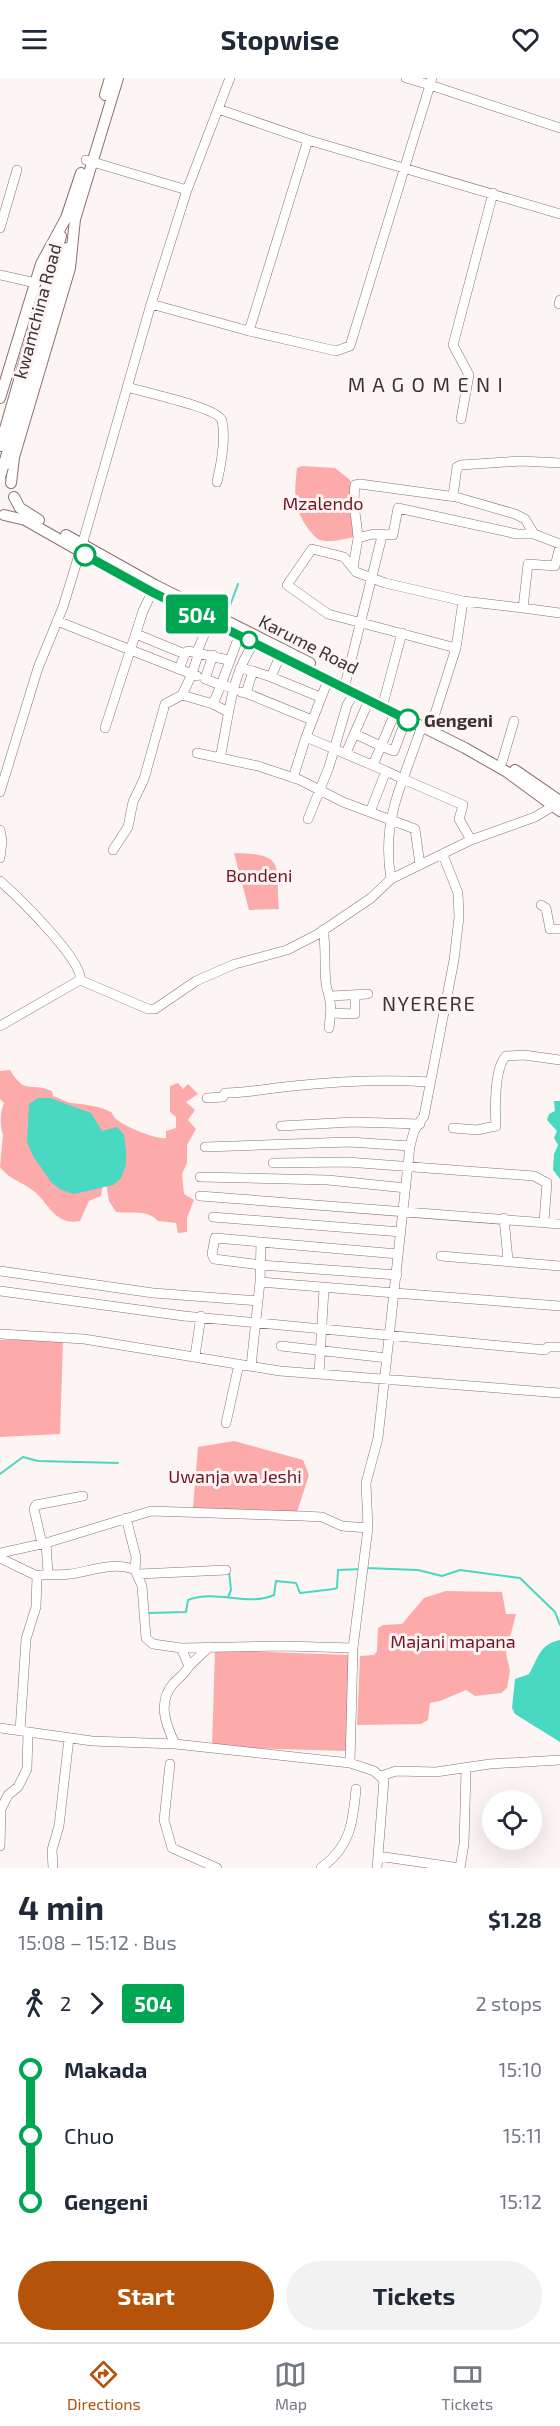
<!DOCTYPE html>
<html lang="en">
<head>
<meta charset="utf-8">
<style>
  body { margin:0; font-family:"Exo 2",sans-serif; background:#f2f2f3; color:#1f2937; height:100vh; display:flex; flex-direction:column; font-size:22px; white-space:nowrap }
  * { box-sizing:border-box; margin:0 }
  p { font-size:20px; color:#747a83 }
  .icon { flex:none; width:33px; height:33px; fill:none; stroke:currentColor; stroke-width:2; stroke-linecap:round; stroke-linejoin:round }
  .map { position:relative; height:1790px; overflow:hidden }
  .sheet { display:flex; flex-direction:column; background:#fff; flex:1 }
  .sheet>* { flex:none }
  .badge { padding:0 12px; border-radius:4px; font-size:21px; line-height:39px }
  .fabs { position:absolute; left:482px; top:1712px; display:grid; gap:12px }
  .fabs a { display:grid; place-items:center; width:60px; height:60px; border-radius:50%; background:#fff; box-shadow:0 6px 24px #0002; font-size:30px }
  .map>.badge { position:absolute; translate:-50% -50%; box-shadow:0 0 0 3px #fff }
  .legs { display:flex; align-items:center; gap:9px; height:66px; padding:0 18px; font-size:20px }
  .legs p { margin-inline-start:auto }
  .summary { display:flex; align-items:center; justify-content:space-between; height:102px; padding:0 18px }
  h1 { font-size:33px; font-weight:700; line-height:45px }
  .primary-button { display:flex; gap:12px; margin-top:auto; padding:12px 18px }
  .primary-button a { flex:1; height:69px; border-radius:36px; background:#b45309; color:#fff; font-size:24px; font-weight:700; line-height:69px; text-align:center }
  .primary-button a+a { background:#f2f2f3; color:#1f2937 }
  ul { padding:0 18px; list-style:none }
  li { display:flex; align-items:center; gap:21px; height:66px; font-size:22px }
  li i { display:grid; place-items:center; width:9px; height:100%; margin:0 8px; background:currentColor }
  li i::after { content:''; width:15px; height:15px; margin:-8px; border:4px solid; border-radius:50%; background:#fff }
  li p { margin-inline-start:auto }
  li:first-child i { background:linear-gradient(#0000 50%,currentColor 0) }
  li:last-child i { background:linear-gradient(currentColor 50%,#0000 0) }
  header { display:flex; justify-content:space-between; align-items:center; height:78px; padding:0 18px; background:#fff; font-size:27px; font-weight:700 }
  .tabs { display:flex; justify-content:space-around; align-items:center; height:84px; border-top:2px solid #e0e1e3; background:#fff; font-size:16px; color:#747a83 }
  .tabs a { display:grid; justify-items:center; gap:3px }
  .tabs .current { color:#b45309 }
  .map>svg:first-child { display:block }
  .green { fill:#fcaaaa }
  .water { fill:#49d8c2 }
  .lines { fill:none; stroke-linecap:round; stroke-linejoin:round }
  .stream { stroke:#49d8c2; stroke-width:2 }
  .minor-casing { stroke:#906f6f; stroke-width:10 }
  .major-casing { stroke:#906f6f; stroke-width:12 }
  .minor { stroke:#fff; stroke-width:9 }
  .major { stroke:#fff; stroke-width:10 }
  .major-bridge-casing { stroke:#906f6f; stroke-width:12; stroke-linecap:butt }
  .major-bridge { stroke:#fff; stroke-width:10 }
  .line-1-casing { stroke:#fff; stroke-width:14 }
  .line-1 { stroke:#00a651; stroke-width:9 }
  .stop-1-dot { fill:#fff; stroke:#00a651; stroke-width:3 }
  .labels { text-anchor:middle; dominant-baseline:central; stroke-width:6; stroke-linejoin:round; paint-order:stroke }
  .street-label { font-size:18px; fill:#403232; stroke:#fcf5f4 }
  .park-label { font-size:18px; fill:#711622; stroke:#fcf5f4 }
  .stop-label { font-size:18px; font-weight:bold; fill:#403232; stroke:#fcf5f4; text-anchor:start }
  .neighbourhood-label { font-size:20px; letter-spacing:1.5px; fill:#403232; stroke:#fcf5f4 }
</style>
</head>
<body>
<header><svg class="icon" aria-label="menu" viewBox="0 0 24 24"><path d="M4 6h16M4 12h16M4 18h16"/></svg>Stopwise<svg class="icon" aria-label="heart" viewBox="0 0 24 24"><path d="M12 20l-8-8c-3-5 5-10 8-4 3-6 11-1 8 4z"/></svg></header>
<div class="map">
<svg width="560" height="1790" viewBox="0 0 560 1790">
  <rect width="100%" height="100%" fill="#fcf5f4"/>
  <!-- green -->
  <path class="green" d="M302,388l33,2 15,12 4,57c-10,2 -24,6 -34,3 -5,-2 -7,-6 -10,-9 -17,-22 -16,-36 -13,-63z
    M234,775c53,1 41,11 45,56l-30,1z
    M10,992c16,26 18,11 42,21l1,5c6,2 13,6 18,7 12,1 29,3 40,9 2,2 3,6 5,7 8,7 40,21 50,19v-7l10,-3v-11l-6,-5v-26l8,-3 5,6 5,-5 10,10 -12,8 9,8 -7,10 8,9 -9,16v18l-5,11 2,20 10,6 -7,18v14l-9,1 -2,-10 -18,-2c-11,-12 -27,-7 -42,-9l-7,-11 -3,-18h-3l-2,13 -12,5 -9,20c-27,5 -31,-20 -49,-32 -11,-8 -22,-10 -31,-22l3,-32c-3,-9 -3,-24 1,-32l-4,-4v-28z
    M0,1262h63l-3,94 -60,3z
    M234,1363l69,19 6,15 -13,40 -103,-7 5,-61z
    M446,1513l56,1 4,22h10l-10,39 4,18 -3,17 -6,5 -26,3 -9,-6 -26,11 -10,2 -2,17 -7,4 -64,1 3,-69 14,-1 3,-4 1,-23 5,-3 19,-1 22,-26z
    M215,1572l134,5 -3,96 -134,-4z"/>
  <!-- water -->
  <path class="water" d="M38,1020h12l41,15 11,18 15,-4 7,8 2,16v14l-5,13 -8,7 -39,9 -13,-4 -10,-8 -18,-26 -6,-14 2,-38z
    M554,1023h6v78l-7,-9 1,-16 4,-9 -4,-7 3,-7 -10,-11 2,-6 6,-3z
    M560,1562v102l-45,-28 -3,-6 3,-29 14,-5c9,-15 10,-30 31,-34z"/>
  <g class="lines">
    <!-- stream -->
    <path class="stream" d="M228,533l10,-27
      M0,1396l23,-17 15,4 80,2
      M366,1490l52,2 24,6 18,-6 60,8 35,34 5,13
      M228,1519l3,-7 -2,-19
      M148,1535l38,-1 2,-12c28,-11 60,7 86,-5l2,-14 20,2 4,10 34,-4 3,-1 1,-18 23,-1"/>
    <!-- minor casing -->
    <g class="minor-casing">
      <path id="minor" d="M406,0l24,7 2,-7
        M218,31l12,-31
        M308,62l-59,191 87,20 14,-5 80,-261 130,43
        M86,82l101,30 31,-81 90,31 252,74
        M0,150l17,-58
        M0,197l36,8
        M151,226l98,27
        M559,226l1,-4
        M128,309c16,6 91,20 94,34 4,18 -1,44 -5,61
        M461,341l8,-44 -16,-30 40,-152
        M453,418l4,-29 4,-2 60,-4 39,2
        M358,460c-1,-19 -6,-31 -3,-53l5,-1 96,13 59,17 10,5 9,15 26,10
        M353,490l5,-30 15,-4 20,1 5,-27 119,26h17
        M463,523l60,7 5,-44 27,2 5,-20
        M523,530l37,5
        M57,543l122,48
        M136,556l49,20 3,-3 40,9
        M185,576l-6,15 13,5 -10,21 31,9
        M196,576l14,-33
        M213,577l-8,24 16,6 18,-49
        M240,590l13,3 -7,22 -5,-1
        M253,593l18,6 12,-28
        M197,598l-5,-2 6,-19
        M271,599l49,20
        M328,602l-22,57 80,34 -16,41
        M346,603l36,-145
        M246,615l66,27
        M384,622l18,-67
        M228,634l-15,-8 8,-19 13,3
        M395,635l-14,33 13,5 12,-32
        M432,645l24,-75 -128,-34 -41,-29 25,-36 32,8 12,15 29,11 78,18 -7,47
        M422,648l-19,53 60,26 -4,14 12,21
        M105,650l38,-117 12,-25
        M355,656l26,12 -8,19
        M197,675l61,13 42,14 43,22 72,27 5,36
        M346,675l23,-53
        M220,680c9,-40 10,-81 34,-115
        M502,684l12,-41
        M386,693l17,8c-13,34 -18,64 -12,100
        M293,700l13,-41
        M0,714l38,-124 25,-61 19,-62 69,-241 36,-114
        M308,741l21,-52 18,-62 7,-12
        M0,752l2,11 -2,17
        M113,772l15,-23 5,-25 11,-23 21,-75 17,-9
        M0,803c16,14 85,81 80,99
        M541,827l5,3 4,21h10
        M323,852c4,19 0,44 4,59 5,16 4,21 2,39
        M331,918l37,-2
        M331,935l24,1v-19
        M0,948l80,-46 68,29h7l41,-28 39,-17 52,-14 31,-16 53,-36 20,-19 80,-39 64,-23 23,-14
        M207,1020l16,-1 2,-4c23,0 45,-5 68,-7 46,-5 91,-7 137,-4
        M281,1048l72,-4 67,2
        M453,1050l24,2 19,-4c-1,-16 -2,-58 10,-70l18,-1 36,5
        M205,1069l144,-5 61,4
        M273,1085l74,-1 187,14 13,7 -3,38
        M200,1099l128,3 78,8
        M200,1118l360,28
        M213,1139l188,15
        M504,1140l4,42
        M441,1178l119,10
        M0,1193l153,22 105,8
        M397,1197l-136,-10 -47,-6 -2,-5 3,-16 183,16
        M260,1204l135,11
        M0,1213l184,25 361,34 3,-3h12
        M395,1215l165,13
        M0,1256l84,5 196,32 280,22
        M281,1268l106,12
        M195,1278l6,-40
        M251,1288l9,-84 1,-40
        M319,1296l5,-85
        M226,1345l13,-59
        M126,1440l10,39 -1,13
        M46,1465l2,30
        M42,1466l-8,-35 2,-4 47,-9
        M0,1475l46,-10 105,-32 151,5 20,1 20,9 26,2
        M0,1480l37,18 -1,31 -10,32 -6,92
        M139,1496l87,-4
        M37,1498c12,-3 21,0 33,-2 22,-3 43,-13 65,-4l7,16 4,52 7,6 28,4 104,-2 68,2
        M189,1588l20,-19
        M0,1650l92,13 83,3 175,19 24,8 10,9 -6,76
        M175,1666c-9,-19 -18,-41 -2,-60 5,-6 12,-10 16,-18l-8,-18
        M350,1685l3,-115 15,-120 -2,-45 12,-45 32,-292 4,-15 10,-15 30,-156 5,-43 -1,-24 -15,-38
        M170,1686l-6,56 8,28 45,20
        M381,1698l15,-5 40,1 54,-8 70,-4
        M0,1768l1,-37 7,-14 10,-8 9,-18 1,-37
        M53,1790l-1,-18 7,-24 10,-88
        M321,1790c29,-21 32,-45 35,-79
        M377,1790l1,-12 82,12
        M460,1790l4,-24 2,-74"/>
    </g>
    <!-- major casing -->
    <g class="major-casing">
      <path id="major" d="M105,17l5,-17
        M0,320l41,-134 25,-46 15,-45
        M0,368l61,-210
        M3,389l64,-219
        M11,405l3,-26 56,-189 5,-49 43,-141
        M14,419l6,11 19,12
        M4,437l21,5 127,72 313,156 42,24 53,39
        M66,457l89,50 155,78
        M515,692l45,31"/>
    </g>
    <!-- minor -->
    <use href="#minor" class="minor"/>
    <!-- major -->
    <use href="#major" class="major"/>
    <!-- major-bridge casing -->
    <g class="major-bridge-casing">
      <path id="major-bridge" d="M0,399l3,-10"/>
    </g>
    <!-- major-bridge -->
    <use href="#major-bridge" class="major-bridge"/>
  </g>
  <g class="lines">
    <!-- line-1 casing -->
    <g class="line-1-casing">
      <path id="line-1" d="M85,477l67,37 256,128"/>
    </g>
    <!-- line-1 -->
    <use href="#line-1" class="line-1"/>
  </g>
  <!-- markers -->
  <g class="stop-1-dot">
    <circle cx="85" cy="477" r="10"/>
    <circle cx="249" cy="562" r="8"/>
    <circle cx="408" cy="642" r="10"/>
  </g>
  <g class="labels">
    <!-- street labels -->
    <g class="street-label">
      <text transform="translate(37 233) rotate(-75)">kwamchina Road</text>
      <text transform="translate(309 566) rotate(27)">Karume Road</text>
    </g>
    <!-- park labels -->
    <g class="park-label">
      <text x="323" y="425">Mzalendo</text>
      <text x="259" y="797">Bondeni</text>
      <text x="235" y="1398">Uwanja wa Jeshi</text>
      <text x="453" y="1563">Majani mapana</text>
    </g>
    <!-- stop labels -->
    <g class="stop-label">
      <text x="424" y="642">Gengeni</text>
    </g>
    <!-- neighbourhood labels -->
    <g class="neighbourhood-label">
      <text x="426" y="306">M A G O M E N I</text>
      <text x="429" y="925">NYERERE</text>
    </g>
  </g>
</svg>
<div class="fabs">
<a><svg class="icon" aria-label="locate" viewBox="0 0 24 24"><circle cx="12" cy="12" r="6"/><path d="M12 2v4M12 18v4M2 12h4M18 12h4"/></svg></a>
</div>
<b class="badge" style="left:197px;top:536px;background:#00a651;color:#fff">504</b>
</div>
<section class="sheet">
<div class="summary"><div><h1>4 min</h1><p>15:08 – 15:12 · Bus</p></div><b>$1.28</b></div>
<div class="legs"><svg class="icon" aria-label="walk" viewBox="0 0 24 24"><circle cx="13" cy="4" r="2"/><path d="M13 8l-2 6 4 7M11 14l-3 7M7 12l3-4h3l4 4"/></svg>2<svg class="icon" aria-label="forward" viewBox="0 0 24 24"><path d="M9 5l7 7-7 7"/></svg><b class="badge" style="background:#00a651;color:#fff">504</b><p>2 stops</p></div>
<ul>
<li><i style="color:#00a651"></i><b>Makada</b><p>15:10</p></li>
<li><i style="color:#00a651"></i><span>Chuo</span><p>15:11</p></li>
<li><i style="color:#00a651"></i><b>Gengeni</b><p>15:12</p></li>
</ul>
<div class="primary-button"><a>Start</a><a>Tickets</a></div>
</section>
<nav class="tabs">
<a class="current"><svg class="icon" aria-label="directions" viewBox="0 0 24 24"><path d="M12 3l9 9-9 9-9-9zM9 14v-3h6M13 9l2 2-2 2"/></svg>Directions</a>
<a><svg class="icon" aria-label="map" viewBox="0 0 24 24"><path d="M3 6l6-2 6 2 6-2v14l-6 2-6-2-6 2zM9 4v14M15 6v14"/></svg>Map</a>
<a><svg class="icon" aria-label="tickets" viewBox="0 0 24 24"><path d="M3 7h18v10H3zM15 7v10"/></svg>Tickets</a>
</nav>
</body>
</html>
